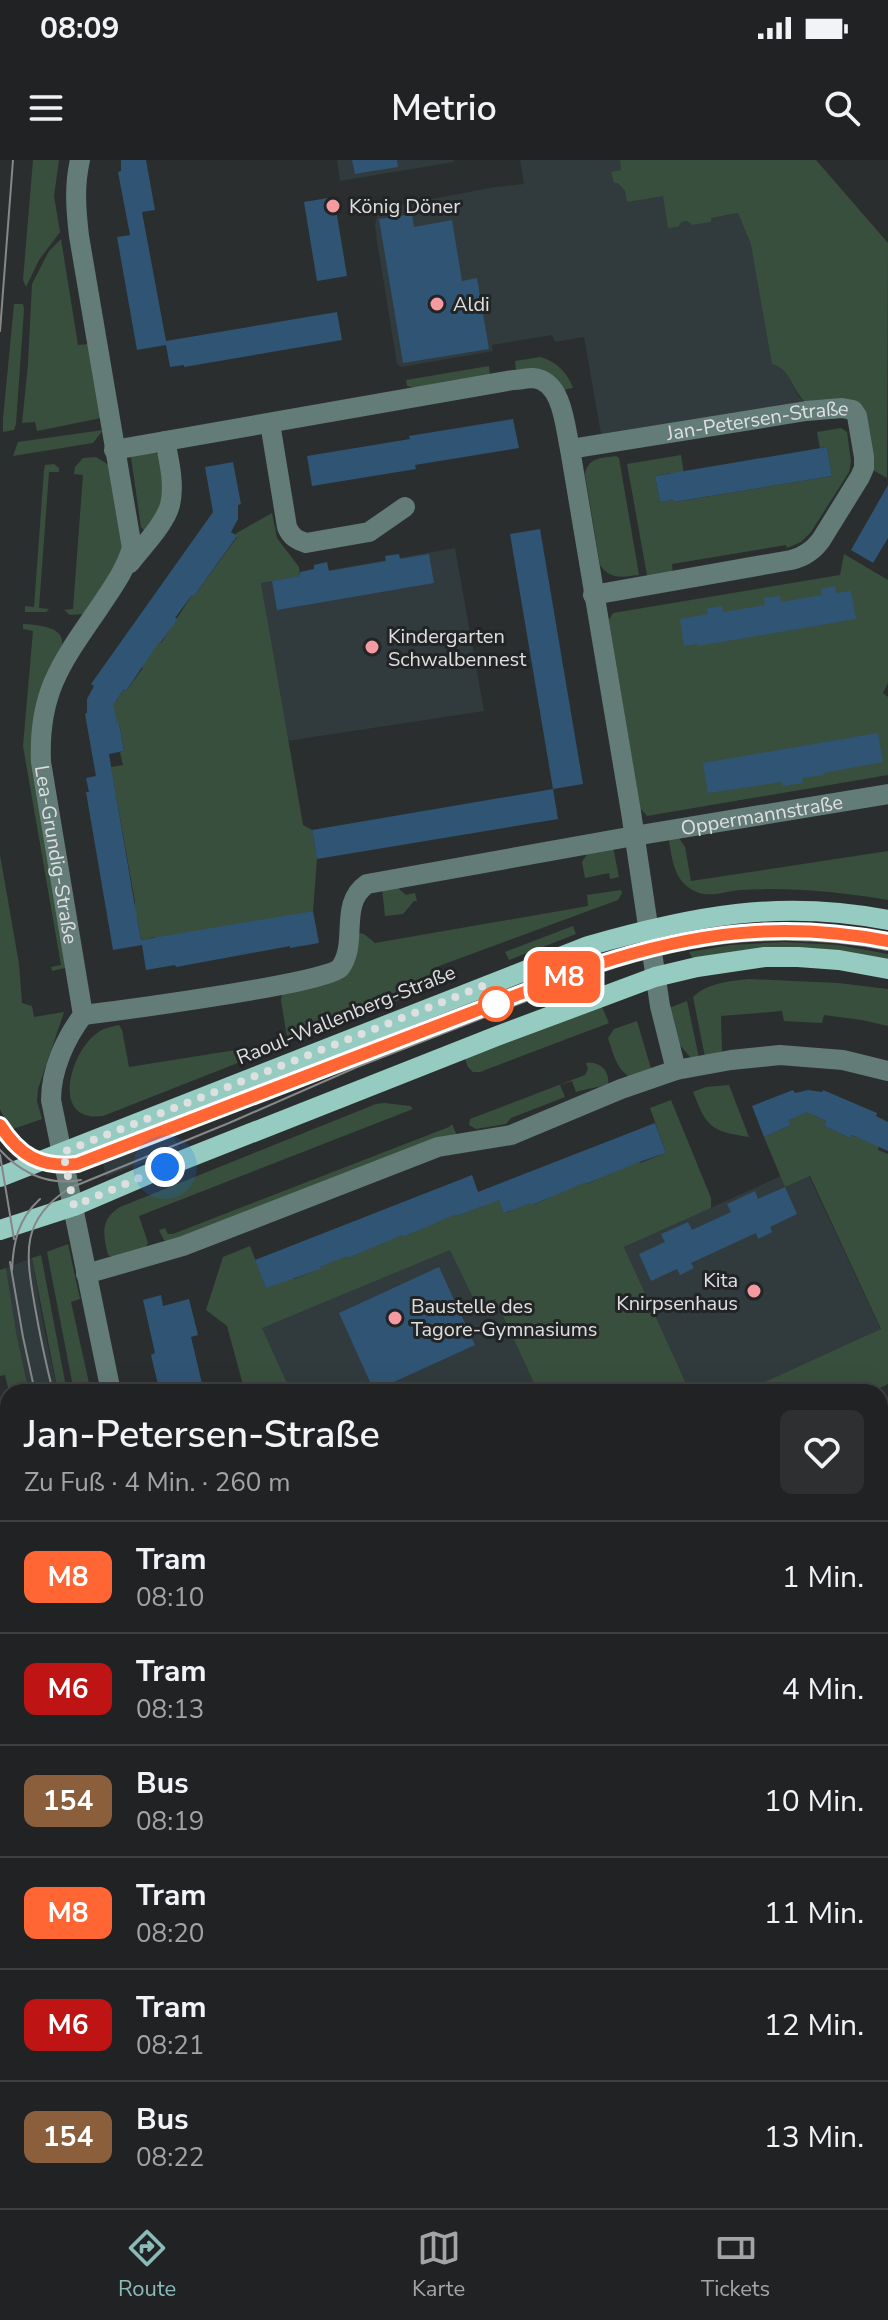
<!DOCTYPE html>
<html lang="de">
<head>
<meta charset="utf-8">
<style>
  body { margin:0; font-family:"Nunito Sans",sans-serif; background:#2d2f30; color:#f1f3f6; height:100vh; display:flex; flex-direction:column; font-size:30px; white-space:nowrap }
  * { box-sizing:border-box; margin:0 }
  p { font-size:26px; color:#a2a4a6 }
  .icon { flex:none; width:44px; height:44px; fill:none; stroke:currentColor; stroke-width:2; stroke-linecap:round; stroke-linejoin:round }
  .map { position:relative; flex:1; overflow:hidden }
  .side { position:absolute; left:0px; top:1224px; width:888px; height:824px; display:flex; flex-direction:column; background:#202223; border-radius:24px 24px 0 0; box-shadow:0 8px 32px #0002,0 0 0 2px #3d3f41 }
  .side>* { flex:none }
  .badge { padding:0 16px; border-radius:12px; font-size:28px; line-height:52px }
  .you { position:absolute; width:40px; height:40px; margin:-20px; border:6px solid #fff; border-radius:50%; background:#1a73e8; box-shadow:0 0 0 12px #1a73e833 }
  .map>.badge { position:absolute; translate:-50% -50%; box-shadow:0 0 0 4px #fff }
  .round { display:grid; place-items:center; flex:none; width:84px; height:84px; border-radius:12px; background:#2d2f30 }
  .summary { display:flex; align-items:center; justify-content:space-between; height:136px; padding:0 24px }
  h1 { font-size:38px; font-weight:600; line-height:60px }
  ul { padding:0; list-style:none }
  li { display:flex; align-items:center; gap:24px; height:112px; padding:0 24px; border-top:2px solid #3d3f41 }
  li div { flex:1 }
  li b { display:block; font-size:30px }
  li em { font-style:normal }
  li .badge { min-width:88px; font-weight:700; text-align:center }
  .status { display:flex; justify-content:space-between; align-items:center; height:56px; padding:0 40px; background:#202223; direction:ltr }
  .status svg { height:22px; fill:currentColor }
  header { display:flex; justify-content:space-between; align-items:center; height:104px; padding:0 24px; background:#202223; font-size:36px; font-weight:600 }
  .tabs { display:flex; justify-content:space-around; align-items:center; height:112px; border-top:2px solid #3d3f41; background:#202223; font-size:22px; color:#a2a4a6 }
  .tabs a { display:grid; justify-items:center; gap:4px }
  .tabs .active { color:#8bbbb9 }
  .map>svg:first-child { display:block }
  .built { fill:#313a3c }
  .green { fill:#394f3d }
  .building { fill:#305473 }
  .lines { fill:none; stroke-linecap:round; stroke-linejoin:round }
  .minor { stroke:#637c77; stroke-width:20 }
  .major { stroke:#95cbc1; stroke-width:20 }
  .tram { stroke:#858788; stroke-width:2 }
  .line-casing { stroke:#fff; stroke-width:18 }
  .line { stroke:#f63; stroke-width:12 }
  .walk { stroke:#dee0e0; stroke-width:8; stroke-dasharray:0 14.4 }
  .poi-dot { fill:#f49aa0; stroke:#222425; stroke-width:3 }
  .stop-dot { fill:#fff; stroke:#f63; stroke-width:4 }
  .labels { text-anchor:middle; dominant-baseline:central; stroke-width:6; stroke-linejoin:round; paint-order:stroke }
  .poi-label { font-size:20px; fill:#dee0e0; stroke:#222425; text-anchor:start }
  .street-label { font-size:20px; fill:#dee0e0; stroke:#222425 }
</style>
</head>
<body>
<div class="status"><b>08:09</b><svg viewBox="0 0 49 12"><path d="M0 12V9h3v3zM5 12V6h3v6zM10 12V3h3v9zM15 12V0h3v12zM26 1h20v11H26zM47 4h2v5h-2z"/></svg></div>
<header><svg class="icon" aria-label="menu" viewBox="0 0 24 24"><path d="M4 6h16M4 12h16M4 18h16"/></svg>Metrio<svg class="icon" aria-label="search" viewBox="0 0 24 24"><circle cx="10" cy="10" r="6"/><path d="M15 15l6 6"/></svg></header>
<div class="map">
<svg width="888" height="2048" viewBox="0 0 888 2048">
  <rect width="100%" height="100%" fill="#2b2e2f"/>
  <!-- built -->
  <path class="built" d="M337,0h118l-1,2 -114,19z
    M520,0h100l5,31 38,5 15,31 4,-5 5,-1 5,4 18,-3v-4l28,-5 13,32 26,120 10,8 11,23 11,8 -207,36 -18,-103 -29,5 -3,-7 -60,10 1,6 -92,16 -4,-3 -20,-123 -2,-16 2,-10 13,-8 105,-20 29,-3z
    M455,388l29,163 -197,30 -26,-159z
    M168,965l11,23 -73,29 -6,-26z
    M781,1016l4,11 24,-11 72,154 -138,62h-53l-66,-145z
    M451,1089l27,58 17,-8 43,93h-247l-30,-64z
    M32,1098l12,71 14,63h-29l-12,-55 -11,-69z"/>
  <!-- green -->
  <path class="green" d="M33,0h26l-5,36 6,36 -21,28 -13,27 -3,-7z
    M620,0h196l72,83 -1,235 -16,-9 -6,-51 -56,-14c-18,-10 -16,-35 -37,-40l-21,-119 -13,-32 -27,5v4l-19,3 -5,-4 -5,1 -4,5 -10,1 -5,-32 -36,6 -2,-11 -7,-8h-4l-3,-11 10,-2z
    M61,79l17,106 12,-1 11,74 -64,13 -2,-9 -13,1 6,-59 4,-80 17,-33z
    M14,144h9l1,5 -8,115 -2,6 -11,2v-13z
    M540,197c16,4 28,16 33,31l-11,2 -46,-19 -1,-10z
    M489,206l1,9 -73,13 -10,-2 -1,-6z
    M841,268l6,4 4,30 -2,10 -38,60 -10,10 -14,6 -1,-3 -114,19 1,11 -21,3 -5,-3 -20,-111 54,-9 3,19 -14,-1 -15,3 5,26 14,-2 1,2 157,-26 -5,-29 -7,1 -3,-16z
    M103,270l-10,13 -80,13 5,-14z
    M155,292l6,6 2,44 -16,31 -6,-6 -10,-70z
    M616,296l3,2 20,117c-16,2 -29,5 -39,-10l-15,-91c3,-17 17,-16 31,-18z
    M96,297l13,8 16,87 -41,62 -14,1 -6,-5 9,-1 10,-134 -9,-1 1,-7 8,-9z
    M54,304l5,4v4h-10l-10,136 10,1 -3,3h-21v-6l9,1 10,-137 1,-5z
    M272,353l5,25 22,29 1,9 -39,7 42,242 9,5 5,29 -4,52 -157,30 -1,-4 -14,3 -4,-23h-2v-15l-24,-135 12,-2 -3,-13 4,-1 -5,-28h-2l-6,-14 2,-9 3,1 8,-12 2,2 17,-23 -2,-1 17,-26 3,2 31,-48 2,1 43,-59 -2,-3z
    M844,394l44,26v103l-5,10 5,4v78l-241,41 -7,-8 -31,-188 4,-7 227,-38z
    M23,464c55,3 42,22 22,59l20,285 -13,3 -1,-4 10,-2 -38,-219 10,-115 -10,-2z
    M668,676l11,2 6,9 6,34 197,-30v49c-49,-8 -97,-13 -148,-10 -19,2 -35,10 -52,-3 -16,-12 -16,-33 -20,-51z
    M613,687l6,30 -9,2 -1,-6 -24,5 -3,-16 5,-8z
    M0,695l19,109 3,39 10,3 2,11 30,-5 -26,77 -1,12 5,18 -32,11 -10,-21z
    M382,728h16l8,7 9,-2 2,8h-3l-11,13 -18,2z
    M621,730l1,3 -4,7 -179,66 -27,29 -124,48 -7,-43 1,-6 44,-12 32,-49 6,1 11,9 213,-37 -1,-11z
    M573,766l3,8 -67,26 -4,-8z
    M784,782l54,3 50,9v7l-195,-2 -4,-7 42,-7z
    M749,819l89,4 50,6v37l-26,-6 -38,-5 -2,8 -38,-2 -2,-10 -61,5 1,34 -1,3 -16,4 -12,-60c15,-14 36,-16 56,-18z
    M687,841l12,57h-8l-13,-15 -9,-35z
    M602,847l7,16 -129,49h-7l-5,-5 -3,-8z
    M637,861l15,51 -22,5c-14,-8 -17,-25 -22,-39l6,-9z
    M119,865l3,5 7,37 132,-21 2,7 -160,63c-53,7 -33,-63 -7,-82 7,-6 14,-7 23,-9z
    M586,903c13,-2 24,7 22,21 -11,4 -20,4 -32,8l-4,-11 -12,4 5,12 -54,21 -5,6 -30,5 -7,-4 1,-6 115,-44 3,-6z
    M729,925l20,52c-38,-6 -42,-9 -56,-45l13,-5z
    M671,940l40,98v10l-87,39 66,145h-95l-4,-8 -18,8h-35l-43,-93 -17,9 -28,-58 -188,78 29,64h-46l-18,-66 -21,-16 17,-53 27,-11 16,41 27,-11 1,3 26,-10v-2l27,-12 1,3 54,-24 1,3 53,-24 1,3 26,-10 15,-9 7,16 26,-11 2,3 52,-24 2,3 52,-23 1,2 26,-10 -16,-45z
    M384,943l26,3 3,3 -274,107 9,27 -3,5 -31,10 -6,-3c-5,-20 -8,-36 12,-48l256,-103z
    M807,951l6,1v3l13,6 -2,5 26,12 2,-3 27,11 -1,4 10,4v230l-10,5 1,3h-136l138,-63 -71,-153 -25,11 -21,-50 27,-12 -2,-5z
    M452,964l6,14 -287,105 -7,-3 -5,-10 6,-2 3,6h5l276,-107z
    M68,1084l12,55 -9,3 20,90h-17l-27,-140z
    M41,1095l26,137h-9l-26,-134z
    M6,1108l11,69 12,55h-20l-4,-17 -5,1v-106z
    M888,1516v87l-5,1 -3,-16v-70z
    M8,1554v87l-8,1v-86z
    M8,1750v152l-8,13v-154z
    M888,1753v105h-8v-103z
    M8,1983v57h80l-4,8h-84v-52z
    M888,2017v31h-138l-2,-8h132v-21z"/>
  <!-- building -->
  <path class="building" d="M121,0h25l9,50 -13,2 24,129 171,-29 5,28 -158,27v-2l-14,2 -4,-22 -29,5 -20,-113 13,-2 -12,-63 3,-1z
    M352,0h45l1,7 -43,7z
    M334,37l13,79 -30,5 -13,-79z
    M412,54l2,13 38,-7 10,61 15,-3 12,71 -86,14 -24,-144z
    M513,259l6,29 -104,17 1,4 -104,17 -5,-30 103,-17 -1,-3z
    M827,287l5,29 -158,26v-2l-14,2 -5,-26z
    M233,302l8,42 -3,1v14l-7,13 6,4 -43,60 -2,-1 -17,23 3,1 -18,24 -1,-1 -33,49 -2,-2 -11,16 4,18h2l5,28 -15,3 26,153 6,33 172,-29 6,32 -29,5v-2l-114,21 -1,-2 -29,5 -4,-25 -29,5 -27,-158h3l-3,-14 10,-2 -11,-62 2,-1v-14l7,-13 -3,-2 122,-172 -8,-45z
    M888,325v53l-15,25 -22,-13z
    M540,369l43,255 -30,5 -43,-255z
    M399,394l1,5 29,-5 5,29 -157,27 -5,-29 28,-5v-4l14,-3v-4l13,-3 2,9 57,-10 -1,-5z
    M835,426l1,7 15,-2 5,28 -158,27v-2l-14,2 -4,-27 28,-5 -1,-6 15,-2 1,6 42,-7 -1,-7 16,-2 1,6 41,-7 -1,-6z
    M878,573l5,29 -60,11 1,2 -22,3 1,5 -20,3 -1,-4 -74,11 -5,-30z
    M553,629l5,30 -241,40 -5,-29z
    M793,930l2,3 13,-3 14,2 1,-2 54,23 -1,3 12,6v29l-36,-16 -2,3 -26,-12 2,-5 -19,-9 -18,8 2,5 -27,12 -12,-31z
    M655,963l11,30 -27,9 -53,22v-2l-54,23 -1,-2 -27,10 -5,-13 -42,16 -1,-2 -53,23 -1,-2 -54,23 -1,-2 -27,11 1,2 -55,19 -11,-28 217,-85 6,17z
    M785,1027l12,27 -27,13 2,5 -14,7 -2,-6 -65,30 3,5 -14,7 -3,-6 -26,12 -12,-27 26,-12 -4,-8 27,-12 4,8 39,-18 -4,-8 28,-13 3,8z
    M439,1107l36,78 -101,46 -35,-78z
    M161,1135l2,11 26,-7 9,36 -7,2 13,55h-33l-1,-6 -11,3 -8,-34 4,-2 -12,-53z"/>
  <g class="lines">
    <!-- minor -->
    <g class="minor">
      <path id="s1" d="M80,0c-6,26 -4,50 -1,76l53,312c-7,23 -20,40 -33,60 -38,55 -61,85 -58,154l42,253c-18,24 -32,55 -32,85l60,292"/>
      <path d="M270,263l17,104c4,10 10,13 19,16l63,-11 36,-25"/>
      <path id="s2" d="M570,289l236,-38 36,-3 11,2 4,6 7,41v11l-4,9 -39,63c-8,11 -17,17 -30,20l-198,35"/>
      <path d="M114,290l399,-70c6,0 14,-2 20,-2 30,2 32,50 37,71l61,363 29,194 16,64"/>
      <path d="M130,403c12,-16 35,-39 40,-58 5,-20 -1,-45 -5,-64"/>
      <path id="s3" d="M83,855c33,-4 245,-32 257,-47 19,-25 -2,-64 27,-84l267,-48 254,-42"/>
      <path d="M86,1114l97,-28 255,-99 73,-12 110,-46 55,-19 55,-10 49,-5 63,5 45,11"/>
      <path d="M0,1263l8,35"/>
      <path d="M880,1311l8,-4"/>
      <path d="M880,1434l8,20"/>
      <path d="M880,1747l8,-1"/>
      <path d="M880,1864l8,-1"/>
      <path d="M0,1963l8,-14"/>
      <path d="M270,2040l1,8"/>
    </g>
    <!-- major -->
    <path class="major" d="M0,1017l588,-231c105,-30 191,-47 300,-26
      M0,1070l74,-24 91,-39 332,-131 158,-59 42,-10 68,-10h33l41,3 49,9
      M880,1354l8,-3
      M880,1400l8,-3
      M147,2048l4,-8
      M184,2048l4,-8"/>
    <!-- tram -->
    <path class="tram" d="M0,171l13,-171
      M0,965c19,30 40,43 77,39l186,-73 50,-16
      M0,990c22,24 48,36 81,30
      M0,995l14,84
      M10,1102l13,75 12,55
      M12,1111c1,-29 6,-52 28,-72
      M53,1232c-7,-28 -13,-56 -18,-85 -9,-52 -16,-87 35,-119l159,-65 128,-56 241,-94c98,-33 188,-43 290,-23
      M100,2048l4,-8"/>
  </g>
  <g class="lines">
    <!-- line casing -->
    <g class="line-casing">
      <path id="line" d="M0,965c19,30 40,43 77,39l518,-199c101,-33 187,-44 293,-24"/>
    </g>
    <!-- line -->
    <use href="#line" class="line"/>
    <!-- walk -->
    <path class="walk" d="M165,1007l-91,39 -11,-54 425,-168 8,20"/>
  </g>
  <!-- markers -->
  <g class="poi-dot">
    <circle cx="333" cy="46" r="8"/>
    <circle cx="437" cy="144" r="8"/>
    <circle cx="372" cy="487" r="8"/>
    <circle cx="754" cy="1131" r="8"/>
    <circle cx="395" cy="1158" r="8"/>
  </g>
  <circle class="stop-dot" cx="496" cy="844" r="16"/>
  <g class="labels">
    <!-- poi labels -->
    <g class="poi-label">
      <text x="349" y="46">König Döner</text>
      <text x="453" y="144">Aldi</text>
      <text x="388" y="476">Kindergarten<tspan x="388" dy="23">Schwalbennest</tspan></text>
      <text x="738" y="1120" text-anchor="end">Kita<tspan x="738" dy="23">Knirpsenhaus</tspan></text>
      <text x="411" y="1146">Baustelle des<tspan x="411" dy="23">Tagore-Gymnasiums</tspan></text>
    </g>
    <!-- street labels -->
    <g class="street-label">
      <text stroke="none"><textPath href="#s2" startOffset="190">Jan-Petersen-Straße</textPath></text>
      <text stroke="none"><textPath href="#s3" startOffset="754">Oppermannstraße</textPath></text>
      <text stroke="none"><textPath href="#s1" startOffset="724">Lea-Grundig-Straße</textPath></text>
      <text transform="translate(346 855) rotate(-22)">Raoul-Wallenberg-Straße</text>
    </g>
  </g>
</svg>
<div class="you" style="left:165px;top:1007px"></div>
<b class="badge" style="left:564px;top:817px;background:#f63;color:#fff">M8</b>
<section class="side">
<div class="summary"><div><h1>Jan-Petersen-Straße</h1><p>Zu Fuß · 4 Min. · 260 m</p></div><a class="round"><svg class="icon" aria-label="heart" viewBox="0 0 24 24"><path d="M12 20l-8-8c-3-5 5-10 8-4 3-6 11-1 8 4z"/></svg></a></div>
<ul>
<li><span class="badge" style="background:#f63;color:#fff">M8</span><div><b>Tram</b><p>08:10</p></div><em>1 Min.</em></li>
<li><span class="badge" style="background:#be1414;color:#fff">M6</span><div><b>Tram</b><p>08:13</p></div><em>4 Min.</em></li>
<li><span class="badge" style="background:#8b5e3c;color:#fff">154</span><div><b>Bus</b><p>08:19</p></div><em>10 Min.</em></li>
<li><span class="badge" style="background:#f63;color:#fff">M8</span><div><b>Tram</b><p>08:20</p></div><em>11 Min.</em></li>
<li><span class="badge" style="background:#be1414;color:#fff">M6</span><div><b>Tram</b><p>08:21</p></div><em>12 Min.</em></li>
<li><span class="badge" style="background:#8b5e3c;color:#fff">154</span><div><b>Bus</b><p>08:22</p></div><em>13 Min.</em></li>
</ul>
</section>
</div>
<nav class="tabs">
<a class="active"><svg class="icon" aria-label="directions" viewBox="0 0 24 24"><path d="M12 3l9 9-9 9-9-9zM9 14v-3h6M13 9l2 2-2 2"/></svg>Route</a>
<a><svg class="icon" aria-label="map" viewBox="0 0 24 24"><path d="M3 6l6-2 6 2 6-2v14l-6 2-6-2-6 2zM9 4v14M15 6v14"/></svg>Karte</a>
<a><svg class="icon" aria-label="tickets" viewBox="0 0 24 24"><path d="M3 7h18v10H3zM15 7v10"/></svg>Tickets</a>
</nav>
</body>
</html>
